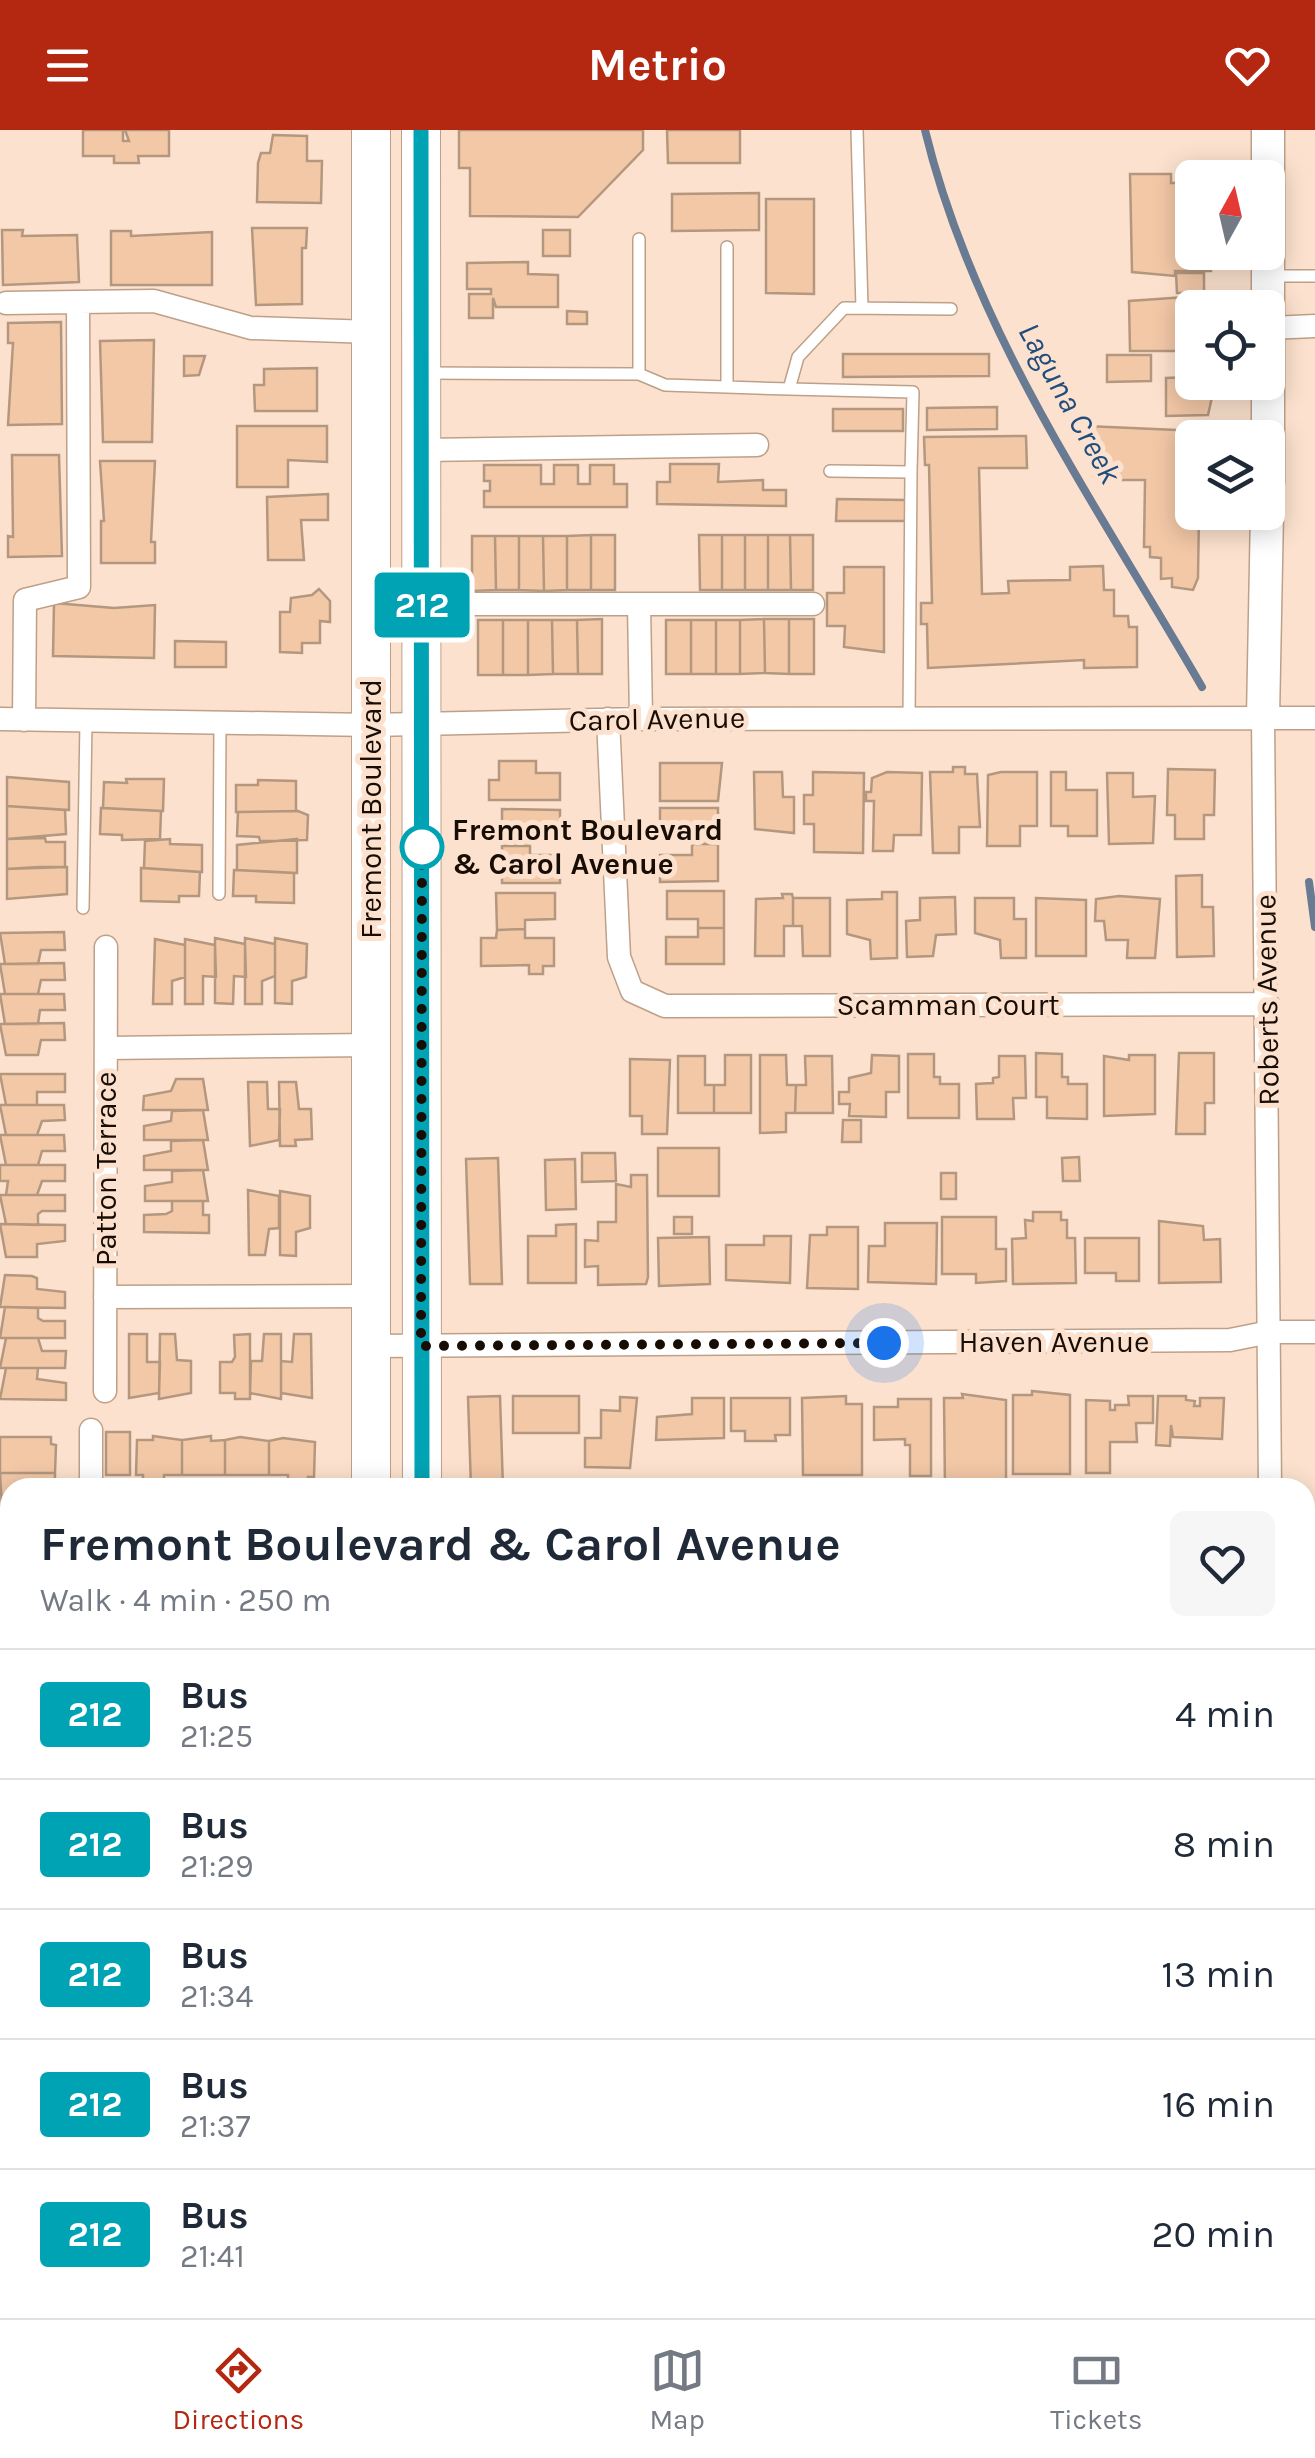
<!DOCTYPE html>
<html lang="en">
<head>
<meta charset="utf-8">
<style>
  body { margin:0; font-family:Karla,sans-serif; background:#f6f6f7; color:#1f2937; height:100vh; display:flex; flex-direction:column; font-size:38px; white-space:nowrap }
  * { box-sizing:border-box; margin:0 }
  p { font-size:32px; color:#747a83 }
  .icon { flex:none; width:55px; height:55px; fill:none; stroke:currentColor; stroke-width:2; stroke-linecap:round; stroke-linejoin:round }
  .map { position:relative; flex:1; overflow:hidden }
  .panel { position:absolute; left:0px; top:1348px; width:1315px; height:842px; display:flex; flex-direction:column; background:#fff; border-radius:30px 30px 0 0; box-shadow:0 5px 25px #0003 }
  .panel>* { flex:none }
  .badge { padding:0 20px; border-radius:8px; font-size:35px; line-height:65px }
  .needle { width:65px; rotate:8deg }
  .fabs { position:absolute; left:1175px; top:30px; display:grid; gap:20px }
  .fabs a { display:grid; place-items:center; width:110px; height:110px; border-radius:15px; background:#fff; box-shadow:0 5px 25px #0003; font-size:50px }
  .you { position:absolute; width:50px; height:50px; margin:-25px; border:8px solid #fff; border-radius:50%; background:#1a73e8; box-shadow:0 0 0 15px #1a73e833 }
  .map>.badge { position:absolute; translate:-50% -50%; box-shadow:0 0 0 5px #fff }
  .round { display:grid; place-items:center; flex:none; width:105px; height:105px; border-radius:15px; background:#f6f6f7 }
  .headline { display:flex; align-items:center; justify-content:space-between; height:170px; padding:0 40px }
  h1 { font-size:48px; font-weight:700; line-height:75px }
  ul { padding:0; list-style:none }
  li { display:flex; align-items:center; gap:30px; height:130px; padding:0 40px; border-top:2px solid #e0e1e3 }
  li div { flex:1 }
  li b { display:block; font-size:38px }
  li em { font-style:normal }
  li .badge { min-width:110px; font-weight:700; text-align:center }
  header { display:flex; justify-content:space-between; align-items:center; height:130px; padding:0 40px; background:#b42710; color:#fff; font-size:45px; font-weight:700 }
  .tab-bar { display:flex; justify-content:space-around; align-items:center; height:140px; border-top:2px solid #e0e1e3; background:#fff; font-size:28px; color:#747a83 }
  .tab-bar a { display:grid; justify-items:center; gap:5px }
  .tab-bar .active { color:#b42710 }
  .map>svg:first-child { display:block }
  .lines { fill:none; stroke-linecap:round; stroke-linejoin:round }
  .stream { stroke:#687b92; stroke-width:8 }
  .building { fill:#f2c8a7; stroke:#b4977f; stroke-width:2.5 }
  .lane-casing { stroke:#bea088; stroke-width:14 }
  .street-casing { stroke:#bea088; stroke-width:25 }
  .secondary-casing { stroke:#bea088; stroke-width:35 }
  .primary-casing { stroke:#bea088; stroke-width:40 }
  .lane { stroke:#fff; stroke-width:11 }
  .street { stroke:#fff; stroke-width:22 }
  .secondary { stroke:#fff; stroke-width:32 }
  .primary { stroke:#fff; stroke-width:38 }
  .line-casing { stroke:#fff; stroke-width:22 }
  .line { stroke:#00a3b4; stroke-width:15 }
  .walk { stroke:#180d05; stroke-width:10; stroke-dasharray:0 18 }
  .stop-dot { fill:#fff; stroke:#00a3b4; stroke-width:5 }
  .labels { text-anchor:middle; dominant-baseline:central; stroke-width:10; stroke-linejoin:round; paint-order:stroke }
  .street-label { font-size:30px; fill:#180d05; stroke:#fce2ce }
  .stop-label { font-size:30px; font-weight:bold; fill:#180d05; stroke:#fce2ce; text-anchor:start }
  .water-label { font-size:32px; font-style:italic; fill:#204d7d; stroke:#fce2ce }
</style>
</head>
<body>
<header><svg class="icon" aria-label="menu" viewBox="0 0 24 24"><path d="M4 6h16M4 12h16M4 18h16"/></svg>Metrio<svg class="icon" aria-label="heart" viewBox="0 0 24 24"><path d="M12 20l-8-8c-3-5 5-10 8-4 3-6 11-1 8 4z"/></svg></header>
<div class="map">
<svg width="1315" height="2188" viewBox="0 0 1315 2188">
  <rect width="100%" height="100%" fill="#fce2ce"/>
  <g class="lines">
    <!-- stream -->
    <path class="stream" d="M925,0c49,203 174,378 277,557
      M1309,752l6,45
      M1309,1398l6,-2
      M830,2188l1,-8"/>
  </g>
  <!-- building -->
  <path class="building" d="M83,0h40v11h6l-4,-11h44v26h-31l1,7h-25v-7h-31z
    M459,0h184v20l-65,67 -108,-1v-48h-11z
    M667,0h73v33h-72z
    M273,5l34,1v25h15l-1,42 -64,-1 1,-39 3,-10h9z
    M1130,44h41v9h21v37h-9v28l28,4v19h-36v5l-43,-4z
    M759,63v37l-87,1v-37z
    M766,69h48v95l-48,-1z
    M252,98h55l-1,20h-4v56l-46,1z
    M2,100h21l-1,6 55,-1 2,47 -76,3z
    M543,100h27v26h-27z
    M111,101h20v5l81,-4v53h-101z
    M528,132v12l30,1v32h-62l-3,-9v20h-24v-24h22v-5h-24v-26z
    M1176,143h28v20h-27z
    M1186,167h27v11h-21l-4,43h-58l-1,-50z
    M567,181l20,1v12h-20z
    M61,192l1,102 -54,1 5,-82h-5v-20z
    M154,210l-2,102h-49l-3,-101z
    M843,224h146v22l-146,1z
    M1107,225h44v26l-44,1z
    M184,226h21l-6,19 -15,1z
    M317,238v43h-62l-1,-26h10v-16z
    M1192,247v5h15v7l7,-1 -6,27 -42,1v-38z
    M997,277v22l-70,1v-22z
    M833,279h70v22h-70z
    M237,296h90v36l-39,-2v27h-51z
    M1086,296l113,5v7h-7v74h7l-1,66 -5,12 -21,-3v-9l-11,1v-21l-11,-1v-10h-6l1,-67h-35v-5l-11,-1v-21h-13z
    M1026,306l1,32h-48l3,126 27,-1 -1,-12 62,-1v-13l33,-1 1,24h10v26h14l1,11h8v40l-53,1v-8l-156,8 -1,-44h-6v-21h11l-3,-138h-4l-1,-28z
    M12,325h47l3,101 -54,1v-21l5,1z
    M100,331h55l-4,81h4v21h-54v-42h3z
    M670,334h49l-1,18 45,-2v10h23v16l-129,-2v-22h13z
    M484,335h57v19h13v-19h24v19h12v-19h24v19h13v23h-143v-16h6v-10h-6z
    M328,364v26h-27l3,40h-36l-1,-63z
    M837,369l69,1v21h-70z
    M591,405v55h-24v-54z
    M591,405h24v55h-24z
    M699,405h23v55h-22z
    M722,405h23v55h-23z
    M745,405h23v55h-23z
    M768,405h22l1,55h-23z
    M790,405h23v55h-22z
    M472,406h23l1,54 -24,1z
    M495,406h24v54h-23z
    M519,406h24l1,55 -25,-1z
    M543,406h24v54l-23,1z
    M844,437h40v85l-40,-5 1,-21h-18v-33h17z
    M319,459l11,12v21l-10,-1v22h-18v10l-22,-1v-40h10l1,-14 21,-3z
    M54,473l60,5 41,-3 -1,53 -101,-2z
    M602,489v55h-24l-1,-54z
    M764,489h25v55l-24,-1z
    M764,489l1,54 -25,1v-54z
    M789,489h25v55h-25z
    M478,490h25v55h-25z
    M503,490h25v55h-25z
    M528,490h24l1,54 -25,1z
    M552,490h25l1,54h-25z
    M666,490h25v54h-25z
    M691,490h25v54h-25z
    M716,490h24v54h-24z
    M175,511l51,1v25h-51z
    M499,631h37v12h24v27h-71v-20h10z
    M660,633h62l-4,38h-58z
    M953,637h12v7h12l3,53h-21v26h-26l-3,-81h23z
    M1168,639l47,1 -1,45h-10v24h-29v-24h-8z
    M754,642h28l1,25h11v36l-39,-4z
    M813,642l51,1 -1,80 -49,-1v-28h-10v-29h9z
    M887,642l35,1 -1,62h-27l-1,16h-20l1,-50h-8v-9h5l1,-14z
    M1001,642h36v54h-17v20h-33l1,-71z
    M1051,642h15v18h31v46h-29v-10h-17z
    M1107,643h26v24l22,-1 -2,47 -44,1z
    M7,647l62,5v28l-62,-4z
    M126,649h38l-1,32 -60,-3 1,-26 23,1z
    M258,650l38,1v30l-60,1v-27h22z
    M7,676l58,4 1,24 -59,5z
    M101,678l60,3 -1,28 -38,1v-5l-22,-1z
    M660,678h58v36h-26v-9l-32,2z
    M502,679l58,1v27h-30v9h-28z
    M298,681l10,4 -1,25 -47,1 -1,-4 -22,-1 1,-24z
    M45,708l1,4h19v25l-58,2v-30z
    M170,709v5l32,1v27l-58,-4 1,-27z
    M297,709v34l-60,-3v-25z
    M692,714h26v37l-58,1v-27h32z
    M502,716h28v9h30v28h-58z
    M39,737h28v27l-60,5v-30z
    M141,738l59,4 -1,24h-20v6l-38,-1z
    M234,740l60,3v30l-38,-1v-6h-23z
    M1202,745v32h11l1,49 -37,1 -1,-81z
    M667,761h57v37h-26v-9h-31z
    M882,762h15v66l-26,1 -1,-19 -23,-6v-34l35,-1z
    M496,763h59v26l-30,1v9l-28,1z
    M782,764h10l1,4v28h-9v30h-29l1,-57 27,-1z
    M1119,766l41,3 -5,59h-28l1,-18h-22l-2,-19h-9l1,-22z
    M955,767l1,37 -20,1 -3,21 -26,1 -1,-36 14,-1v-22z
    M793,768h37v58h-27l-1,-30h-9z
    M975,768h39v21h12v39h-25l-1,-18 -25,-7z
    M1036,768l50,2v56h-50z
    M698,798h26v36h-58v-27h32z
    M525,799v9h29v28h-11v8h-14v-9l-48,1v-28h15l1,-8z
    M64,802l1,18h-24l-3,14h-33l-5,-31z
    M215,808l30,6 1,33 -12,-1 -1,28 -18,-1z
    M245,808l30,6v32l-13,5v23h-17z
    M275,808l32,6 -1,33 -14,4v23l-17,-1z
    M155,809l30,6v32l-13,4v23h-19z
    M185,809l30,6 1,32 -13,-1v28h-18z
    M64,833l1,17h-24l-3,14h-33l-5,-30z
    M0,864h64l1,16h-25l-2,14h-33z
    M64,893l1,17h-24l-3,15h-32l-6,-31z
    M1036,923l26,1v23h6v7h19v35l-40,-1v-21h-11z
    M1179,923h35v50h-9v31h-29z
    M908,924h26v23h6v7h19v34h-51z
    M725,925h26v58h-37v-28h11z
    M760,925h26l1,30h9l-1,28h-9v19l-26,1z
    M872,925l27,1v36h-13v25l-37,-1 1,-12h-11v-12h10v-14l22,-5z
    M1129,925h26v59l-51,2v-60l25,4z
    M678,926h27v29h9v28h-36z
    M805,926h27l1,57h-38l1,-28h10z
    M999,926h26l1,42h-13l1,21h-37l-1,-35 17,-1v-5l6,-1z
    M630,929l40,1 -3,74h-25v-18h-12z
    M0,944h65v18h-28v13h-31z
    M176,949h27l5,31h-65l1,-14 27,-5z
    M248,952h19l1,27h12l-1,31 -29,6z
    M279,952h17l3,27h12l1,30 -17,1 1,6h-16z
    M0,975h64l1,15 -23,1 -5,14h-31z
    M203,980l5,30h-64v-14l27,-5 1,-10z
    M843,990h18v22h-19z
    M0,1005h64l1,16h-23l-4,14h-32z
    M203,1010l5,30h-64v-14l27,-5v-10z
    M658,1018h61v48h-61z
    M582,1023h33l1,28 -34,1z
    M1079,1027l1,24h-17l-1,-23z
    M498,1028l4,126h-32l-4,-125z
    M575,1029l1,50 -30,1 -1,-50z
    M0,1035h65v16h-23l-5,14h-31l2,-14h-8z
    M203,1040l5,31h-63v-15l27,-4v-11z
    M941,1043h15v26h-15z
    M631,1045h16l1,102 -2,7 -48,1v-19l-13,1v-27l13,1v-19h18v-38l15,3z
    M248,1060l31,6v32l-10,1 -4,26h-16z
    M280,1061l30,5v32l-14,4v24l-16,-1z
    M0,1065h65v16h-23l-4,3v11l-32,-1z
    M172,1071h31v14h6v18l-65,-1v-17l22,-1 6,-3z
    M1033,1082h28v8h6v18h8l1,45 -63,1 -1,-45 14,-1 -1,-18 8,1z
    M674,1087h18v17h-18z
    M942,1087h54v32h10v32l-30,2v-9h-34z
    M1159,1091l44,5 1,14 16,-1 1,43 -62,1z
    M885,1093h52l-1,61 -68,-2 1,-36h16z
    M0,1094l65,1v16l-28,3v13h-31z
    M576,1094v59h-48v-47h28v-11z
    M827,1097h31v62l-51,-1 3,-53h17z
    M764,1106h27l-1,47 -64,-3v-35h38z
    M709,1107l1,47 -51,2 -1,-48z
    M1085,1108h54v43h-23v-8h-31z
    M5,1145l27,1 5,2v11l28,3v16l-65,-1z
    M5,1177l33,1v10l5,3h22v17h-65z
    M129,1204h18v28h13l-1,31 -30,5z
    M160,1204h15l2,26 14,1v32l-32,6z
    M250,1204v65h-15v-6h-15v-31h12l3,-5 -1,-22z
    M264,1204h17v65l-31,-6 1,-32h11z
    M294,1204h17l1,64 -31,-5v-32l11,1z
    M6,1208h32l4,13h24l-1,17h-65z
    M6,1238h32l-1,11 29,4v17l-66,-1z
    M1032,1261l38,4v79h-57v-79h19z
    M962,1264l44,6v88h-61l-1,-90h19z
    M500,1266l3,92h-32l-3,-91z
    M513,1266h66v37h-66z
    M846,1266v8h16v71h-59l-1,-77z
    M1128,1266h25v27h-17l1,19h-27v31h-24v-73l24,1v9h5v-5h14z
    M1158,1266h28v4l9,1 -1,5h6v-8h24l-2,41 -49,-2 -2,-12 -1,21 -14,-1z
    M620,1267l17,1 -7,70 -45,-1v-29h16v-28l19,1z
    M692,1268h32v40l-68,2 1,-23 35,-3z
    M731,1268h59v37h-15l1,6h-31v-10h-14z
    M898,1269h33v77h-21v-31h-5v-6l-31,1v-33h24z
    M106,1302h24v43h-24z
    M153,1306l29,4v35h-18v7h-21v-7h-7l1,-35h16z
    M211,1306v5l14,-1v35h-43v-35z
    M0,1307h51v7l5,1 -1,28h-55z
    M240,1307l29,4v34h-44v-35z
    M283,1308l32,4 -1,35h-6l-1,7h-19v-9h-19v-34z
    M0,1343h55v15h-45v19h-8z
    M2,1377h8v35h-10z
    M0,1412h10v36h-8z
    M0,1502h10v82h-10z
    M0,1704h10v58l-10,1z
    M480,2180h150v8h-150z
    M878,2180h34v8h-53l18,-1z
    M921,2180h52v8h-52z
    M981,2180h52v8h-52z
    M1059,2180h34v8h-34z
    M1100,2180h51v8h-50z
    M1159,2180h53v8h-53z"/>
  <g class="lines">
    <!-- lane casing -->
    <g class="lane-casing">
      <path id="lane" d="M857,0l5,178
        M727,117v139
        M1273,146h42
        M426,243l213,1 26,11 124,4 9,-32 46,-49 107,1
        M639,244v-135
        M789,259l124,3 -2,80 -81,-1
        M909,588l2,-246
        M219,764l1,-171
        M83,778l3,-187"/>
    </g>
    <!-- street casing -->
    <g class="street-casing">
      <path id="street" d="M6,173l72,-1
        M1268,198l47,-2
        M422,320l335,-5
        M476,474h337
        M639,474l2,115
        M1263,587l7,771
        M0,589l371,6 270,-6 674,-1
        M608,589l11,238 13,34 33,15 603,-2
        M24,590l1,-120 54,-13 -1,-285 76,-1 97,27 121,4
        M106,918l265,-3
        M105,1167l267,-1
        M372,1216l858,-6 40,-8h45
        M105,1261l1,-444
        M91,1358v-58
        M0,1649h10
        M1305,1685h10
        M1305,1985h10
        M664,2188v-8
        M1267,2188v-8"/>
    </g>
    <!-- secondary casing -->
    <g class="secondary-casing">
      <path id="secondary" d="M1268,352v-352
        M1263,587l4,-205"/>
    </g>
    <!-- primary casing -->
    <g class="primary-casing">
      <path id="primary" d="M421,0l1,1358
        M371,1358v-1358
        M370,2180v8
        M424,2180v8"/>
    </g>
    <!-- lane -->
    <use href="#lane" class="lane"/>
    <!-- street -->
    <use href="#street" class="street"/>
    <!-- secondary -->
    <use href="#secondary" class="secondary"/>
    <!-- primary -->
    <use href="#primary" class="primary"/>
  </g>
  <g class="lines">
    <!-- line casing -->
    <g class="line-casing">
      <path id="line" d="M421,0l1,1358"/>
    </g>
    <!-- line -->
    <use href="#line" class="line"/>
    <!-- walk -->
    <path class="walk" d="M422,717l-1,499 463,-3"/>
  </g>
  <!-- markers -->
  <circle class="stop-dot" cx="422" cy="717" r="20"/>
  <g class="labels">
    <!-- street labels -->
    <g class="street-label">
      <text transform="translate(657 589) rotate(-1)">Carol Avenue</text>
      <text transform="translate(371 679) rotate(-90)">Fremont Boulevard</text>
      <text transform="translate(1267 870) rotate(-91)">Roberts Avenue</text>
      <text x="948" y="875">Scamman Court</text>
      <text transform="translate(106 1039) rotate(-90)">Patton Terrace</text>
      <text x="1054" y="1212">Haven Avenue</text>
    </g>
    <!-- stop labels -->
    <g class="stop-label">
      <text x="452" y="700">Fremont Boulevard<tspan x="452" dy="34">&amp; Carol Avenue</tspan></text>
    </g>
    <!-- water labels -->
    <g class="water-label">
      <text transform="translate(1070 273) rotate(61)">Laguna Creek</text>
    </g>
  </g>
</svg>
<div class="fabs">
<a><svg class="needle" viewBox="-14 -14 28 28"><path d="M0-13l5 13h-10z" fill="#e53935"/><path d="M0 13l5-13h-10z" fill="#747a83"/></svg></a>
<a><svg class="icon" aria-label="locate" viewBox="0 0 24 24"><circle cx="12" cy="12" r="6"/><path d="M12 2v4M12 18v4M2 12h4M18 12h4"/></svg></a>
<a><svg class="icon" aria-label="layers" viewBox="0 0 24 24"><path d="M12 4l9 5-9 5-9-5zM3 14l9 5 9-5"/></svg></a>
</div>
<div class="you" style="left:884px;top:1213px"></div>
<b class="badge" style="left:422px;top:475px;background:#00a3b4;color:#fff">212</b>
<section class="panel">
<div class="headline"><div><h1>Fremont Boulevard &amp; Carol Avenue</h1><p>Walk · 4 min · 250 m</p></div><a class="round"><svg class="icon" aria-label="heart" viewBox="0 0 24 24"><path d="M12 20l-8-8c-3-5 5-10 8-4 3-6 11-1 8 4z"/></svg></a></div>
<ul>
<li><span class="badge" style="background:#00a3b4;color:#fff">212</span><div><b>Bus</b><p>21:25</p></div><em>4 min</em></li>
<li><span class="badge" style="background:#00a3b4;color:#fff">212</span><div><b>Bus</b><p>21:29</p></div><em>8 min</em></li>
<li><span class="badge" style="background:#00a3b4;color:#fff">212</span><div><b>Bus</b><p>21:34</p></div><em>13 min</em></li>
<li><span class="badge" style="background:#00a3b4;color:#fff">212</span><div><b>Bus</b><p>21:37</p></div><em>16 min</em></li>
<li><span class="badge" style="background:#00a3b4;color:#fff">212</span><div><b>Bus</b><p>21:41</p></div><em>20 min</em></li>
</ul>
</section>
</div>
<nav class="tab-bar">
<a class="active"><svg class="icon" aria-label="directions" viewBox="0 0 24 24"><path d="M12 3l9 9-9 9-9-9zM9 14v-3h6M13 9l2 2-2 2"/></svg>Directions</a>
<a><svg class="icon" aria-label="map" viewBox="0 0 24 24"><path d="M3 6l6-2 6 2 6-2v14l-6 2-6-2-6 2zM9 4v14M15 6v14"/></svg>Map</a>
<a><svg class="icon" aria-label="tickets" viewBox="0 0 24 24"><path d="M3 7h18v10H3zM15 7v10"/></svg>Tickets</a>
</nav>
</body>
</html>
